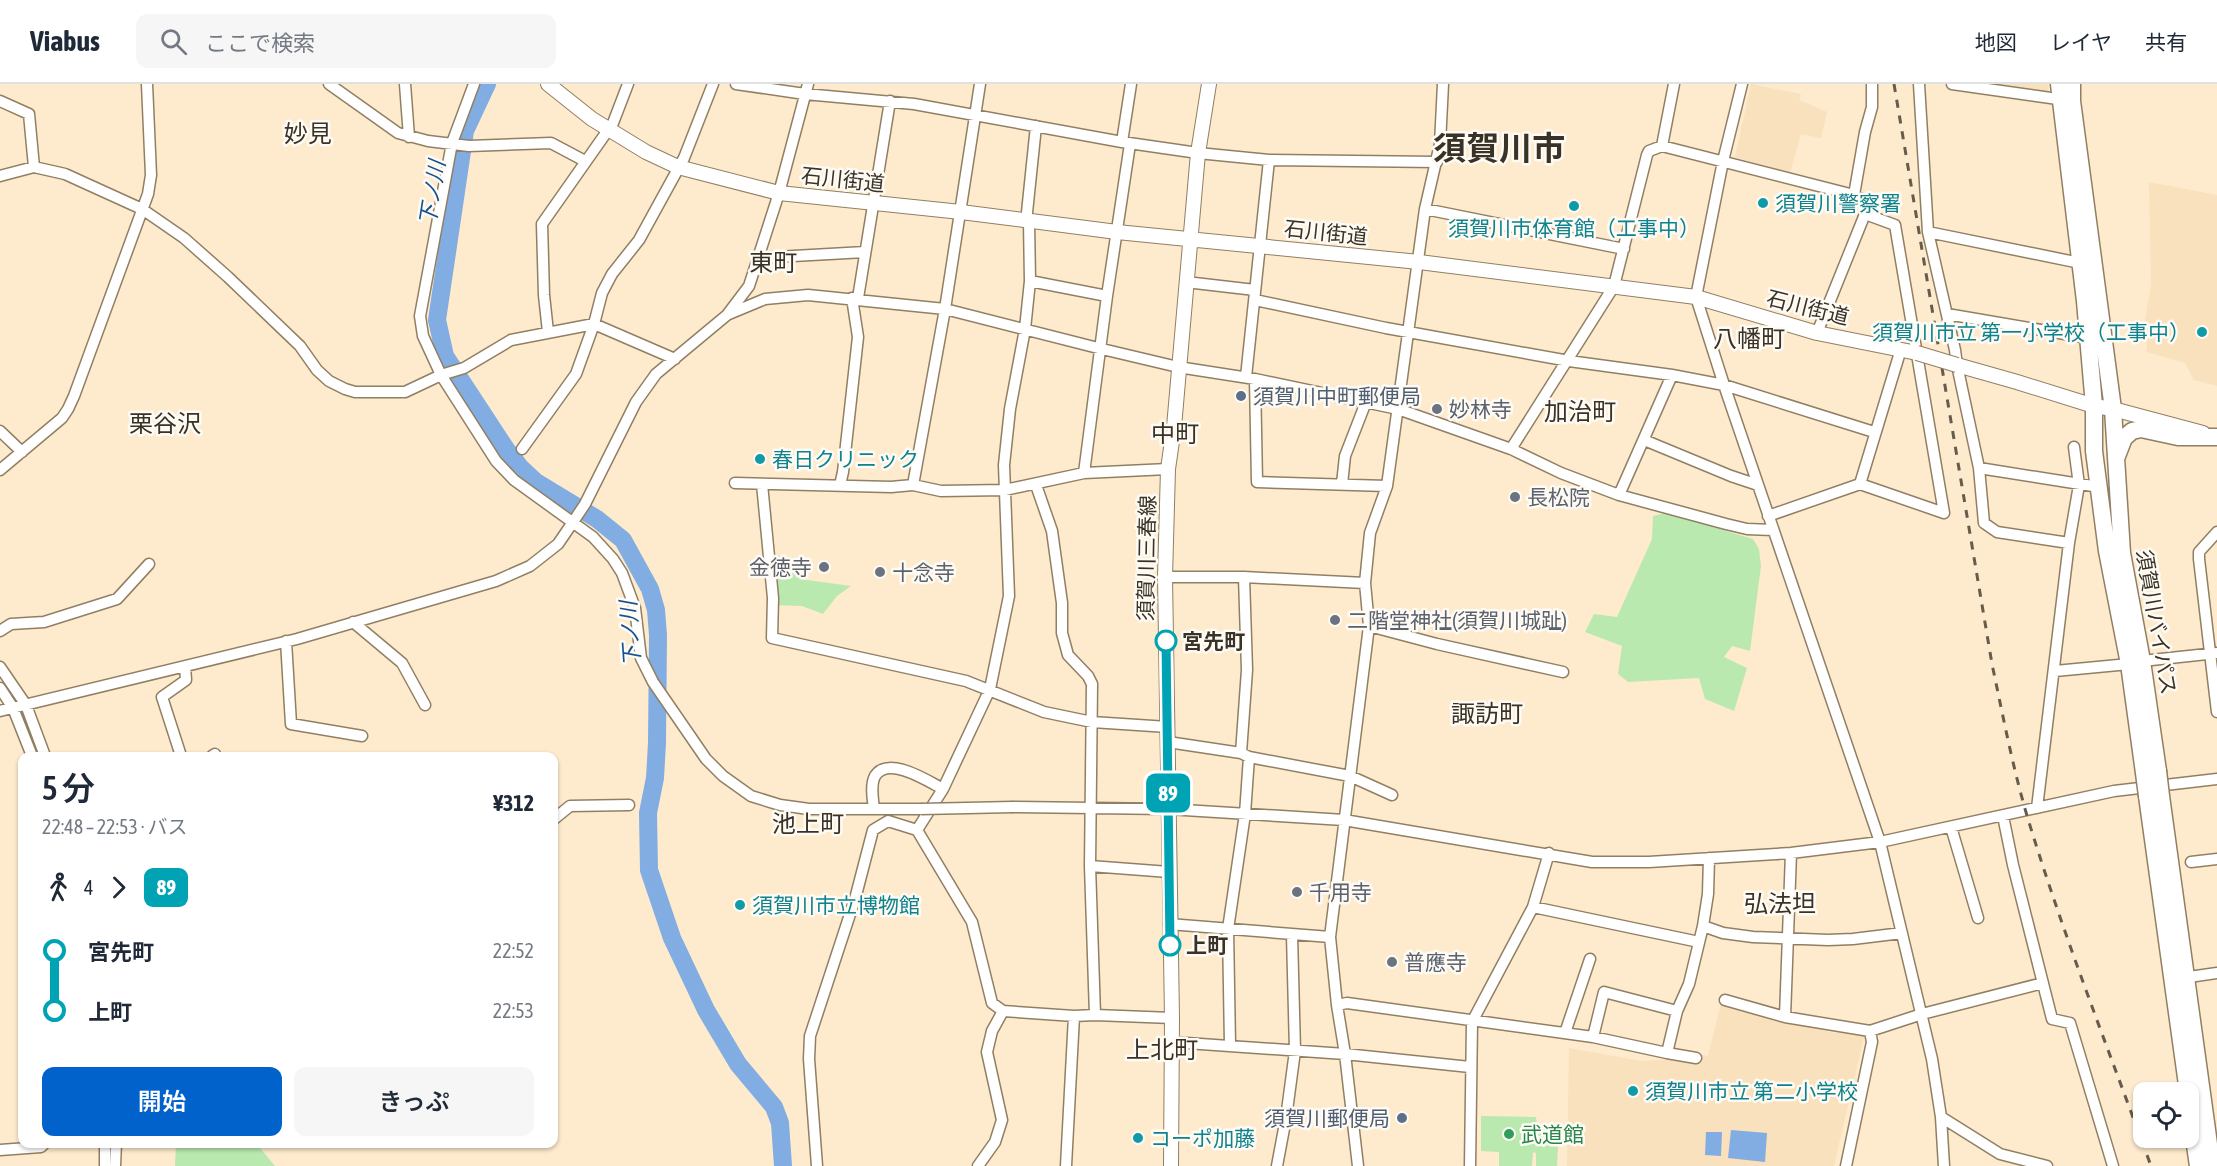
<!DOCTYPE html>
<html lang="ja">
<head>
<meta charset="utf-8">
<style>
  body { margin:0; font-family:"Asap Condensed","Noto Sans JP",sans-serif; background:#f6f6f7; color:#1f2937; height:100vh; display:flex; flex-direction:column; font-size:22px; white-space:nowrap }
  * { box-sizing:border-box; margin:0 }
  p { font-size:20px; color:#747a83 }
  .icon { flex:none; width:33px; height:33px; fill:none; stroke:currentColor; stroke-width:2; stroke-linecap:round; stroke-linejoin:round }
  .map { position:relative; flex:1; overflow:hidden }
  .sheet { position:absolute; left:18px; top:668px; width:540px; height:396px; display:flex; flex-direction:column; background:#fff; border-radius:12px; box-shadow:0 2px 4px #0004 }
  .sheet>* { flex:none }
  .badge { padding:0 12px; border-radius:9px; font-size:21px; line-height:39px }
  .buttons { position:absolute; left:2133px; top:998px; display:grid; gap:12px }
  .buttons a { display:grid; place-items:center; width:66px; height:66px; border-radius:12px; background:#fff; box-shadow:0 2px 4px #0004; font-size:30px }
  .map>.badge { position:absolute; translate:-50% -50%; box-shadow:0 0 0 3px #fff }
  .legs { display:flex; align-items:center; gap:9px; height:66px; padding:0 24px; font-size:20px }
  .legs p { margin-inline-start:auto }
  .head { display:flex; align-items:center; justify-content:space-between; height:102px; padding:0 24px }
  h1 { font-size:33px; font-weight:600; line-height:45px }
  .cta { display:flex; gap:12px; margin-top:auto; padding:12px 24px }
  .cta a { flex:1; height:69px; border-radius:12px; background:#0062ca; color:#fff; font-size:24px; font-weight:600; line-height:69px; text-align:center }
  .cta a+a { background:#f6f6f7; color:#1f2937 }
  ul { padding:0 24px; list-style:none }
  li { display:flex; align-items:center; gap:21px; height:60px; font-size:22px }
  li i { display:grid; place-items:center; width:9px; height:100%; margin:0 8px; background:currentColor }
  li i::after { content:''; width:15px; height:15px; margin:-8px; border:4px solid; border-radius:50%; background:#fff }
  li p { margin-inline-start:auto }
  li:first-child i { background:linear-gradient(#0000 50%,currentColor 0) }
  li:last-child i { background:linear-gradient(currentColor 50%,#0000 0) }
  header { display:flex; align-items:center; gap:36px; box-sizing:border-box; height:84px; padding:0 30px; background:#fff; border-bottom:2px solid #e0e1e3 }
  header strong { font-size:28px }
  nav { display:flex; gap:33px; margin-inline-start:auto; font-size:21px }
  .search { width:420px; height:54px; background:#f6f6f7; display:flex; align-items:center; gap:15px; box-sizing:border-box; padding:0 21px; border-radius:12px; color:#747a83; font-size:22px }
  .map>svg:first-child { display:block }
  .built { fill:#f8e1bc }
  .green { fill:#bae9b0 }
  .water { fill:#81ade2 }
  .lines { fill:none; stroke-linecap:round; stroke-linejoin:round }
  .river { stroke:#81ade2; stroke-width:18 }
  .minor-casing { stroke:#917f64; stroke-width:13 }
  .major-casing { stroke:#917f64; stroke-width:16 }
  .highway-casing { stroke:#917f64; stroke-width:19 }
  .minor { stroke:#fff; stroke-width:10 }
  .major { stroke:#fff; stroke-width:14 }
  .highway { stroke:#fff; stroke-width:16 }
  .rail { stroke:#665c4c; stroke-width:3; stroke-dasharray:8 8; stroke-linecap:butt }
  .minor-bridge-casing { stroke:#917f64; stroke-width:13; stroke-linecap:butt }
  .major-bridge-casing { stroke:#917f64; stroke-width:16; stroke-linecap:butt }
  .highway-bridge-casing { stroke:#917f64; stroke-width:19; stroke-linecap:butt }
  .minor-bridge { stroke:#fff; stroke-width:10 }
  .major-bridge { stroke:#fff; stroke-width:14 }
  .highway-bridge { stroke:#fff; stroke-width:16 }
  .line-1-casing { stroke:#fff; stroke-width:14 }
  .line-1 { stroke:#00a3b4; stroke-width:9 }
  .culture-dot { fill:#0f9aa8; stroke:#fefaf4; stroke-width:2 }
  .service-dot { fill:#5c6f8a; stroke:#fefaf4; stroke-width:2 }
  .worship-dot { fill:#6b7280; stroke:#fefaf4; stroke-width:2 }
  .stop-1-dot { fill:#fff; stroke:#00a3b4; stroke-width:3 }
  .leisure-dot { fill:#2e9e5b; stroke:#fefaf4; stroke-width:2 }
  .labels { text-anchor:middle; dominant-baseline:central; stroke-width:5; stroke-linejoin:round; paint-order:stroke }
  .street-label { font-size:21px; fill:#393226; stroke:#fefaf4 }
  .culture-label { font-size:21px; fill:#0d838f; stroke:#fefaf4; text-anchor:start }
  .service-label { font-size:21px; fill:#4e5e75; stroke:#fefaf4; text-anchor:start }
  .worship-label { font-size:21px; fill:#5b616d; stroke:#fefaf4; text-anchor:start }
  .stop-label { font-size:21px; font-weight:bold; fill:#393226; stroke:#fefaf4; text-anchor:start }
  .leisure-label { font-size:21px; fill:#27864d; stroke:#fefaf4; text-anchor:start }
  .water-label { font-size:22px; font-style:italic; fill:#145191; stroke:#fefaf4 }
  .quarter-label { font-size:24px; fill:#393226; stroke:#fefaf4 }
  .town-label { font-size:33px; font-weight:bold; fill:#393226; stroke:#fefaf4 }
</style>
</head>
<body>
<header>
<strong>Viabus</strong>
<div class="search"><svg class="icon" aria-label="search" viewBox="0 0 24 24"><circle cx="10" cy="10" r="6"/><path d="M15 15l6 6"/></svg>ここで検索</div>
<nav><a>地図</a><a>レイヤ</a><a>共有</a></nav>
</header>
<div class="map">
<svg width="2217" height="1082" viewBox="0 0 2217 1082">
  <rect width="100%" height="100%" fill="#feebcd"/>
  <!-- built -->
  <path class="built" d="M1751,0l50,10 -2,6 28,12 -6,26 -20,-4 -11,39 -55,-16z
    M1996,0h52l1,12 -53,-9z
    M2149,98l68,13v191l-23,-6 -9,-17 -38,-11 -2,-33 6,-34z
    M1721,920l113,29 32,-5 -32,138h-267l2,-118 73,13 29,-2 25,5 3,-10 9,2z"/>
  <!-- green -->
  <path class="green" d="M1666,429l87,26 6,10 2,17 -11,85 -18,-5 -8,11 23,11 -13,43 -29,-12 -6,-21 -71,4 -10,-8 4,-28 -37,-14 9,-18 23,3 35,-78 1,-23z
    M773,471l31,4 -4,20 51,7 -14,10 -14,18 -21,-8 -29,-1z
    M1481,1032l55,1 1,8h22l-2,41h-21v-13l-3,-1 -1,14h-33v-14l-18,-1z
    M176,1059h80l19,23h-100z"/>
  <!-- water -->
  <path class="water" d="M1731,1046l36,3 -2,29 -37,-4z
    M1706,1048h16l-1,24 -16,-1z"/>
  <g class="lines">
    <!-- river -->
    <path class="river" d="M487,0l-22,47 -28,189 8,36 61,93 14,18 16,15 61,37 26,21 27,49 6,21 2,25 -1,108 -2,35 -7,35 1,57 23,68 34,72 32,54 36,43 6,16 3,43"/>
    <!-- minor casing -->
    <g class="minor-casing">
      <path id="minor" d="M329,0l69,49 30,8 41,5 82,-3 34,18
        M405,0l4,53
        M474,0l-22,59 -32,173 3,20 18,39 55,86 18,19 79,57 20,22 9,14 13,35 6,50 12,24 53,77 17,17 28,20 29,9 29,4h112
        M736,0l69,10 109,10 208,38 76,11 71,7 168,2
        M1742,0l-19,77 -27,136 28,88 156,457 52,217 9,58 3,49
        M1919,0l9,148 27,118 2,15 22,103 5,55 13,9 72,11
        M1952,0l113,16
        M0,17l29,13 5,53
        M1122,58l9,-58
        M1662,62l12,-62
        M0,92l34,-9 31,7 77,35 42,29 44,39 72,69 17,24 12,11 16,8 10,3h50l36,-17 23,-7 47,-28 83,-16 81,35
        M1854,111l11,-63 7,-25v-23
        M1425,125l199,40
        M1026,138l10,-96
        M1928,148l152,31
        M758,174l107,-6
        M1030,197l77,15
        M1186,198l69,8
        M858,214l32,-197
        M1255,216l131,28 183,33 103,14 52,10 150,47
        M729,230l36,-15 43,-4 137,14 157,40 76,18 77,12 143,30 113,40 50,24 58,22 107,29 21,5 26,1
        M1947,230l141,24
        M548,248l-4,-37 -2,-71 71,-101 15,-39
        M1817,249l48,-119
        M1246,293l23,-217
        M1255,295l2,103 130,4
        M0,347l22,21
        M1644,356l87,36 27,9
        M522,365l54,-75 18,-50 8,-31 10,-19 27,-34 45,-82 29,-74
        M1511,365l103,-163 33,-131 2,-4 13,-5 192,49 17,9 -6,10 30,11 49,288 -84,-29
        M1979,384l120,19
        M0,386l62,-52 6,-9 6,-13 74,-202 3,-19 -4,-91
        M1084,389l23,-177 23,-152
        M735,399l156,4 22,-2 28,6 64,-1 79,-17 84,-4
        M762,400l11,114 -1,40 194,43 78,31 48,10 76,5
        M1342,400l3,-28 21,-54
        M840,401l3,-13 15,-135 -6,-39
        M913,401l32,-176 35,-225
        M1036,401l16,46 10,72v30l6,22 20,21 4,8 -2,182 5,149
        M1619,411l53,-120
        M1768,432l92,-32 41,-135
        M2217,448l-18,20v7l18,153
        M1165,493h79l121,6
        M353,538l49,41 23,42
        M1369,542l68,18 126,28
        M0,547l11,-7 33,-2 73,-23 32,-35
        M286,557l5,83 71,12
        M2142,577l75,-8
        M0,583l26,38 19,51
        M2055,587l74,-7
        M0,604l13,20 19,48
        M0,627l297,-72 199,-58 34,-15 28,-22 15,-22 12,-18 51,-102 20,-28 71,-59 22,-29 30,-93 29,-109
        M1168,658l73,11 8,4 101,19 42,19
        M1241,669l6,-83 -3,-93
        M181,672l-19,-59 24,-17 -1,-14
        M212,672l3,-2
        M1013,723l155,2 176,11 248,42h57l142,-9 89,-11 234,-51 103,-12
        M2037,724l32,-265 10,-58 -5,-38
        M874,725c-1,-9 -4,-24 1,-33 13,-21 53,5 68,13
        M2003,732l10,49 39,154 18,4 43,143
        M554,735l16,-13 59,-1
        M1951,743l27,91
        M917,746l26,-41 47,-100 19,-93 -5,-131 6,-56 15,-80 5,-48 -1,-59
        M2191,778l26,-3
        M1090,782l79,6
        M1533,823l166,35
        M1169,840l161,13
        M1703,842l20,7 30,4 75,3 25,-1 49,-6
        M2182,894l35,-5
        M1725,916l60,17 85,14 52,-17 121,-31
        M1337,921l10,-2 246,34 74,16 10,-42 12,-27 14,-58 5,-32 1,-36
        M1785,933l6,-164
        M1565,949l25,-74
        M1593,953l11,-45 73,19
        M1172,958l173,12 125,13
        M1230,961l-2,-116 17,-115 4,-57
        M1667,969l29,5
        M1941,1033l59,37 47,12
        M0,1066l41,-3 4,-4
        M105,1082v-23
        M115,1082l1,-23
        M817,1082l-8,-107 1,-23 45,-137 18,-69 15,-9 29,9 55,92 20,81 11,8 71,5 21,-1 77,3
        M978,1082l17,-24 7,-22 -15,-68 5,-21 11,-20
        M1066,1082l8,-150
        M1277,1082l9,-48 9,-67 -3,-116
        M1358,1082l-13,-112 -8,-49 -7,-68 39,-311 -4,-43 5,-50 17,-47 38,-277 15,-65 3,-60
        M1470,1082l2,-144 61,-115 16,-54
        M1846,1082l26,-124 -2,-11"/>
    </g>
    <!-- major casing -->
    <g class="major-casing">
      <path id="major" d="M548,0l44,35 54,33 32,15 101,26 182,19 156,20 302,30 277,35 121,36 100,20
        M1957,281l60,17 77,24 19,3 90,24
        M1171,1082l1,-148 -7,-441 3,-108 6,-42 24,-274 11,-69"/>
    </g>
    <!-- highway casing -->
    <g class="highway-casing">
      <path id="highway" d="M2059,0l26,217 9,105v45l13,100 22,113 15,109
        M2072,0v17l41,308 9,144 20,108 16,110
        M2117,372l7,-18 8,-7 9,-2 37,8h39
        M2147,712l41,296
        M2161,712l51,370
        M2188,1012l10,70"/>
    </g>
    <!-- minor -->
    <use href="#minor" class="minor"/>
    <!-- major -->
    <use href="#major" class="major"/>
    <!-- highway -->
    <use href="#highway" class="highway"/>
    <!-- rail -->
    <path class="rail" d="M1894,0l98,580c11,52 21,105 36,155 36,118 81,232 123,347"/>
    <!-- minor-bridge casing -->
    <g class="minor-bridge-casing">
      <path id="minor-bridge" d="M921,725l92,-2"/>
    </g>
    <!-- major-bridge casing -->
    <g class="major-bridge-casing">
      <path id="major-bridge" d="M1917,269l40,12"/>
    </g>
    <!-- highway-bridge casing -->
    <g class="highway-bridge-casing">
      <path id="highway-bridge" d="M2158,687l3,25
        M2144,689l3,23"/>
    </g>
    <!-- minor-bridge -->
    <use href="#minor-bridge" class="minor-bridge"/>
    <!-- major-bridge -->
    <use href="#major-bridge" class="major-bridge"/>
    <!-- highway-bridge -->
    <use href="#highway-bridge" class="highway-bridge"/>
  </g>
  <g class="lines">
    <!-- line-1 casing -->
    <g class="line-1-casing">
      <path id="line-1" d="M1166,557l4,304"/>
    </g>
    <!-- line-1 -->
    <use href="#line-1" class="line-1"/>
  </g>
  <!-- markers -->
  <g class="culture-dot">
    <circle cx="1763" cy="119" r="6"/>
    <circle cx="1574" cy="122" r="6"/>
    <circle cx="2202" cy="248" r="6"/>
    <circle cx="760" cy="375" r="6"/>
    <circle cx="740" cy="821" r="6"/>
    <circle cx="1633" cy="1007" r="6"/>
    <circle cx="1138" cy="1054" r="6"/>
  </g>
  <g class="service-dot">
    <circle cx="1241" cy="312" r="6"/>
    <circle cx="1402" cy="1034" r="6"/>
  </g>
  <g class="worship-dot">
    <circle cx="1437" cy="325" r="6"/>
    <circle cx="1515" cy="413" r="6"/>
    <circle cx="824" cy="483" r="6"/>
    <circle cx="880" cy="488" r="6"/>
    <circle cx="1335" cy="536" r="6"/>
    <circle cx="1297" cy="808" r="6"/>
    <circle cx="1392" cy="878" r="6"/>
  </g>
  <g class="stop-1-dot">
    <circle cx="1166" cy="557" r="10"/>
    <circle cx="1170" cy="861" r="10"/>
  </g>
  <circle class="leisure-dot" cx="1509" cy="1050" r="6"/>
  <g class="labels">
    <!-- street labels -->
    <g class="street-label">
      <text transform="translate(843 95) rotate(6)">石川街道</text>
      <text transform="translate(1326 148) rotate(6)">石川街道</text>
      <text transform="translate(1808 223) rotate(14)">石川街道</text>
      <text transform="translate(1146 474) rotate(-89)">須賀川三春線</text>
      <text transform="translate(2157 538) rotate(80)">須賀川バイパス</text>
    </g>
    <!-- culture labels -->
    <g class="culture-label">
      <text x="1775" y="119">須賀川警察署</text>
      <text x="1574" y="144" text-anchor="middle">須賀川市体育館（工事中）</text>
      <text x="2190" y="248" text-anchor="end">須賀川市立 第一小学校（工事中）</text>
      <text x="772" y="375">春日クリニック</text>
      <text x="752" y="821">須賀川市立博物館</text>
      <text x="1645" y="1007">須賀川市立 第二小学校</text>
      <text x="1150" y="1054">コーポ加藤</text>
    </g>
    <!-- service labels -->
    <g class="service-label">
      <text x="1253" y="312">須賀川中町郵便局</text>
      <text x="1390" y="1034" text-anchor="end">須賀川郵便局</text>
    </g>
    <!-- worship labels -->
    <g class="worship-label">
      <text x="1449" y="325">妙林寺</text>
      <text x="1527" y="413">長松院</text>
      <text x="812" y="483" text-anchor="end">金徳寺</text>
      <text x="892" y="488">十念寺</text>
      <text x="1347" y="536">二階堂神社(須賀川城趾)</text>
      <text x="1309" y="808">千用寺</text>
      <text x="1404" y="878">普應寺</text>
    </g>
    <!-- stop labels -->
    <g class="stop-label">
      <text x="1182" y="557">宮先町</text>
      <text x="1186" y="861">上町</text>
    </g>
    <!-- leisure labels -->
    <g class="leisure-label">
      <text x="1521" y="1050">武道館</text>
    </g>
    <!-- water labels -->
    <g class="water-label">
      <text transform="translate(432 109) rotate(-81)">下ノ川</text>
      <text transform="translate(630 550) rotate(-94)">下ノ川</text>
    </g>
    <!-- quarter labels -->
    <g class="quarter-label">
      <text x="308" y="49">妙見</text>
      <text x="773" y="178">東町</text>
      <text x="1749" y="254">八幡町</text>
      <text x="1580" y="327">加治町</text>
      <text x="165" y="339">栗谷沢</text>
      <text x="1175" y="349">中町</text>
      <text x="1487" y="629">諏訪町</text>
      <text x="808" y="739">池上町</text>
      <text x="1780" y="819">弘法坦</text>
      <text x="1162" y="965">上北町</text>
    </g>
    <!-- town labels -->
    <g class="town-label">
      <text x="1499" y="64">須賀川市</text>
    </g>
  </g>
</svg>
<div class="buttons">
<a><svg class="icon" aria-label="locate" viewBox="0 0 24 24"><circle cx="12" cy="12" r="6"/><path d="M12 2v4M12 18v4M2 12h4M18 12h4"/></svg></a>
</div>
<b class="badge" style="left:1168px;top:709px;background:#00a3b4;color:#fff">89</b>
<section class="sheet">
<div class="head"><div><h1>5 分</h1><p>22:48 – 22:53 · バス</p></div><b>¥312</b></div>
<div class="legs"><svg class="icon" aria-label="walk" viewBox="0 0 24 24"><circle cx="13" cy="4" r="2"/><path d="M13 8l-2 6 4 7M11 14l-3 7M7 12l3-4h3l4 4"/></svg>4<svg class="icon" aria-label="forward" viewBox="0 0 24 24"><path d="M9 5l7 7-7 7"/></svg><b class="badge" style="background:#00a3b4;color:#fff">89</b></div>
<ul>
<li><i style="color:#00a3b4"></i><b>宮先町</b><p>22:52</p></li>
<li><i style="color:#00a3b4"></i><b>上町</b><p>22:53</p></li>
</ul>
<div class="cta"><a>開始</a><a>きっぷ</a></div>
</section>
</div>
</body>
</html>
